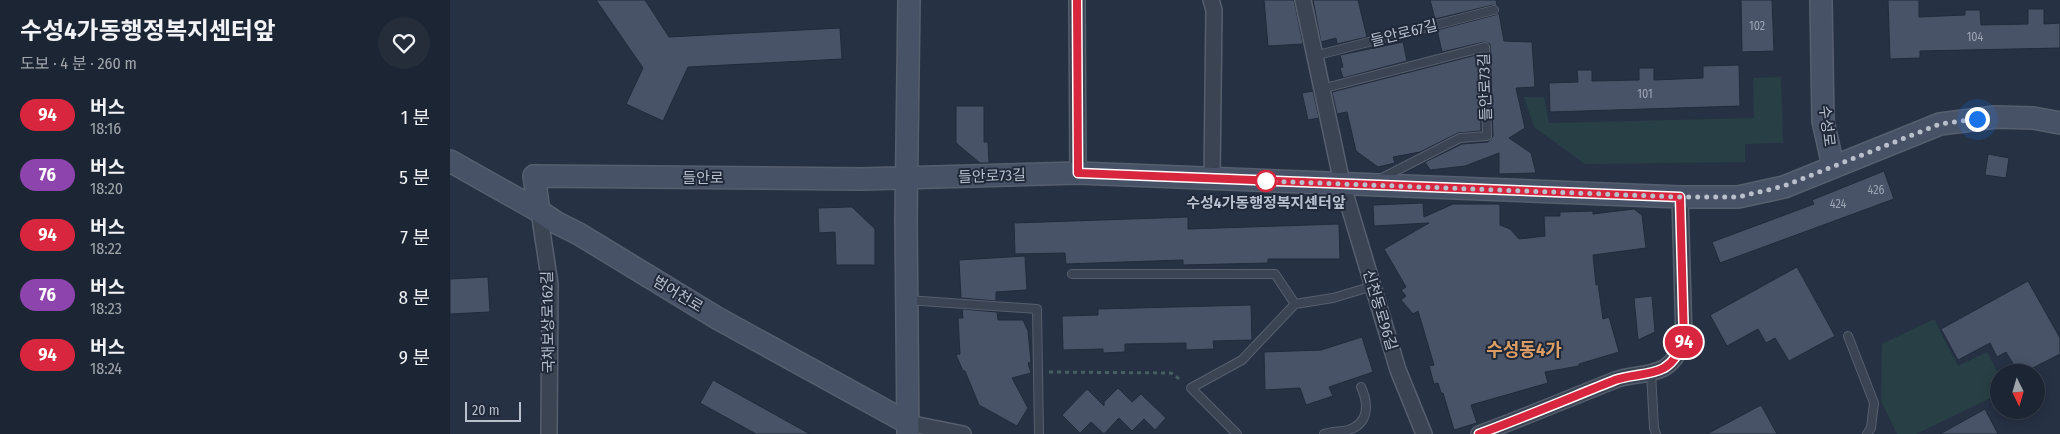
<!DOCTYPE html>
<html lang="ko">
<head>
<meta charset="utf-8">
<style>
  body { margin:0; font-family:"Fira Sans Condensed","Noto Sans KR",sans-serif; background:#252d3b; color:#f1f3f6; height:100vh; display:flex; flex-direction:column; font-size:19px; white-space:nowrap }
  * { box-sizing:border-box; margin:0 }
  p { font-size:16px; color:#a0a5ac }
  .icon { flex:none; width:28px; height:28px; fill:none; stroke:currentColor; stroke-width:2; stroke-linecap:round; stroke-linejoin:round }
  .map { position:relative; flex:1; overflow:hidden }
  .drawer { display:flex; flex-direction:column; background:#1c2533; width:450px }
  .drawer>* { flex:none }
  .badge { padding:0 10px; border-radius:16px; font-size:18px; line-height:32px }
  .needle { width:32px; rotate:175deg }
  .tools { position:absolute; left:1540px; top:364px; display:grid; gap:10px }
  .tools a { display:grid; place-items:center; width:55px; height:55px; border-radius:50%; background:#1c2533; box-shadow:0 2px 12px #0003,0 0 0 1px #3a424e; font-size:25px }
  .scale { position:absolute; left:15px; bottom:12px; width:56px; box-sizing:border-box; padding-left:5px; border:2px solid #b8bfcd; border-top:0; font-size:14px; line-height:18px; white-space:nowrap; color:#b8bfcd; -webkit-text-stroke:4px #1f2939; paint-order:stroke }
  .you { position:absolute; width:25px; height:25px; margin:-12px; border:4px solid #fff; border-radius:50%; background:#1a73e8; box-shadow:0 0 0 8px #1a73e833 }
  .map>.badge { position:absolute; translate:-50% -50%; box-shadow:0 0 0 2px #fff }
  .round { display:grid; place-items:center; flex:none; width:52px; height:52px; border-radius:26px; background:#252d3b }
  .summary { display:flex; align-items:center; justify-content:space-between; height:85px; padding:0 20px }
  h1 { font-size:24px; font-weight:700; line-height:38px }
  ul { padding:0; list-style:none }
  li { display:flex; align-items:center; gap:15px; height:60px; padding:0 20px }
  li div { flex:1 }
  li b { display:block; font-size:19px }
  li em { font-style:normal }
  li .badge { min-width:55px; font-weight:700; text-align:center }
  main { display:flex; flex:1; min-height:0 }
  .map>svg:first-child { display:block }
  .green { fill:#284045 }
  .building { fill:#485368; stroke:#212b3b }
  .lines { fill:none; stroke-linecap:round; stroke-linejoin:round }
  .lane-casing { stroke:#565f6e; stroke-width:10 }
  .street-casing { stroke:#565f6e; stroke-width:18 }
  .secondary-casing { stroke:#565f6e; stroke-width:24 }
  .path { stroke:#465d61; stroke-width:3; stroke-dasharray:4 4; stroke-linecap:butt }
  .lane { stroke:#3a4453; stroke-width:8 }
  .street { stroke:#3a4453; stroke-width:15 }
  .secondary { stroke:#485267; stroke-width:21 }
  .line-casing { stroke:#fff; stroke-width:11 }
  .line { stroke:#d7263d; stroke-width:8 }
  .walk { stroke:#b8bfcd; stroke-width:5; stroke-dasharray:0 9 }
  .stop-dot { fill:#fff; stroke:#d7263d; stroke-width:2.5 }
  .labels { text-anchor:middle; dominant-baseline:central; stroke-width:4; stroke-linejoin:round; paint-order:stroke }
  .number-label { font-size:12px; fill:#9ca4b4 }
  .street-label { font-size:15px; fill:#b8bfcd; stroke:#1f2939 }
  .stop-label { font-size:15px; font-weight:bold; fill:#b8bfcd; stroke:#1f2939 }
  .quarter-label { font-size:18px; font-weight:bold; fill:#da9d65; stroke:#1f2939 }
</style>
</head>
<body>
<main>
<section class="drawer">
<div class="summary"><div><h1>수성4가동행정복지센터앞</h1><p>도보 · 4 분 · 260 m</p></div><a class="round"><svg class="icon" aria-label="heart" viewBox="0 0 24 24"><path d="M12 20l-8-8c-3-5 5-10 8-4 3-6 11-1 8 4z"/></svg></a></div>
<ul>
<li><span class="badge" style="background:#d7263d;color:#fff">94</span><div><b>버스</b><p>18:16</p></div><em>1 분</em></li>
<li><span class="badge" style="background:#8e44ad;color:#fff">76</span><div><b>버스</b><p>18:20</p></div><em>5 분</em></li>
<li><span class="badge" style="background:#d7263d;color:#fff">94</span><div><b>버스</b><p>18:22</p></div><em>7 분</em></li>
<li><span class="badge" style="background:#8e44ad;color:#fff">76</span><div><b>버스</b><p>18:23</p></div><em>8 분</em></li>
<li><span class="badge" style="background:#d7263d;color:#fff">94</span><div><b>버스</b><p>18:24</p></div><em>9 분</em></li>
</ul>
</section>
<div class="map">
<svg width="1610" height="434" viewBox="0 0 1610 434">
  <rect width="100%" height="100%" fill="#263144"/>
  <!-- green -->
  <path class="green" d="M1331,77l2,66 -38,1v18l-160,2 -51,-37 -10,-30h20l5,26 205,-5 -1,-40z
    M1484,319l24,47 29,-14 12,23v19l-83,40h-19l-16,-33 1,-57z"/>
  <!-- building -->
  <path class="building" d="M146,0h49l24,37 171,-9 2,31 -154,8 -25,54 -37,-17 17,-36z
    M814,0h30l9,44 -35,2z
    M863,0h45l9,37 -30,7 -1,-6 -15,4z
    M980,0h66l1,6 -4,-1 -58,14z
    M1291,0h31l2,51 -32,1z
    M1438,0h31v17l46,-2v-5h15l1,15 47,-1v-15h16v15l16,-1v25l-140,3v7l-30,1z
    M1049,13l5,28 28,1 3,45 -19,1 9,40 -16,10 22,15 5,20 -37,1v-21l-34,13 -35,4 -5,-8 37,-18 26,-2 5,-6 -3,-92 -6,-2 -42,10 -5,-22 58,-15z
    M953,42l4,19 -64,17 -3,-10 3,-1 -3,-12z
    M1030,54l1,77 -23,2 -38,19 -27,5 2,6 -17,4 -22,-16 -9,-39 -10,2 -5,-22z
    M1289,65l1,41 -190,6 -1,-29 29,-1 -1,-12h15v11l47,-1v-12h15v12l49,-2v-12z
    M863,91l6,27 -11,2 -6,-27z
    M506,106h28v36h4l1,21h-9l-24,-20z
    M1538,154l21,4 -3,20 -21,-3z
    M1434,171l10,28 -174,64 -8,-21 102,-38 -2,-4z
    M973,203l1,14 29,-13h47v21l10,4 9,10 26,-3 -1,-20h16v-4l33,-1v3l41,-5 8,6 4,33 -53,7 3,30 2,-1 5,35 6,-2 10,35 -40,12v2l-34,6 3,11 -77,22 6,18 -23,7 -11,-37h-2l-3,-10 -4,1 -5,-18 5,-1 -16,-54 -5,3 -12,-14 5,-4 -5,-6 5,-3 -22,-38 45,-26 -55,3 -1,-21z
    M399,207h3l23,22v36h-39l-1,-33 -16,1 -1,-25z
    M738,217v12l151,-5 1,35h-72v4l-85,2v-5l-117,4 -1,-11 -50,1 -1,-31z
    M575,256l2,34 -31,2v9l-35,-3 -2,-38z
    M1347,267l38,69 -46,25 -14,-23 -9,5 -8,-14 -31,17 -17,-31z
    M38,277l2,35 -40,2v-35z
    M1578,281l32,57v16l-35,18h-7l-12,-20 -9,5 -7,-14 -32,17 -17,-31z
    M1202,296l3,36 -17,8 -4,-42z
    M801,305l1,35 -39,1 1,8 -28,1v-7l-61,1v8l-22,1v-4l-40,1 -1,-34 36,-1v-6z
    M512,309l35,3 1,8h25l5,11 3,31 -3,1 3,10 -19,5 16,30 -11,18 -38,-21 -14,-34h-2l-7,-16 4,-1 -2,-36h5z
    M912,337l11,35 -44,15 4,9 -27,9 -6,-17 -35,2 -1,-38 57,-2z
    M263,380l97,54h-54l-56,-31z
    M668,388l14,14 9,-8 25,24 -11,12 -11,-11 -12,12 -13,-13 -15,16 -13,-12 -11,11 -18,-18 25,-26 17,17v-4z
    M1311,405l16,29h-70z
    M1535,409l13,25h-58z"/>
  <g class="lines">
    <!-- lane casing -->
    <g class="lane-casing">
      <path id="lane" d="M864,56l180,-46
        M871,89l164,-42 2,89 -27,2 -80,41
        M622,274h203l20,30
        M457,300l130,9 2,125
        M1398,336l26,67 -3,25 -4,6
        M1201,373l3,55 2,6
        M787,434l-46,-46 51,-28 53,-56 38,-6 40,-12
        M874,434c8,-3 16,-2 24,-4 21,-6 21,-26 13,-43"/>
    </g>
    <!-- street casing -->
    <g class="street-casing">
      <path id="street" d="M627,0l1,173
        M761,0l3,10 -2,169
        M853,0l39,183 56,187 26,64
        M89,211l11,73 -1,150
        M458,423l55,11
        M1029,434c46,-17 91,-36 136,-54 16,-6 34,-4 49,-12 11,-7 15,-16 20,-27l-4,-144"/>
    </g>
    <!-- secondary casing -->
    <g class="secondary-casing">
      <path id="secondary" d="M1371,0l2,121 10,45
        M0,161l89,50 18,12 22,11 138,84 191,105
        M89,211l-5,-35 327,3 217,-6 602,24h58l46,-10 156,-63 55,-7 38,1 27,5
        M458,434l-2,-216 3,-218"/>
    </g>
    <!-- path -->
    <path class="path" d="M599,372l122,1 11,8"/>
    <!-- lane -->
    <use href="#lane" class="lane"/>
    <!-- street -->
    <use href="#street" class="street"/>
    <!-- secondary -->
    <use href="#secondary" class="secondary"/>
  </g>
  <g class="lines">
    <!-- line casing -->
    <g class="line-casing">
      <path id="line" d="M627,0l1,173 602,24 4,144c-5,11 -9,20 -20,27 -15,8 -33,6 -49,12 -45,18 -90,37 -136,54"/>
    </g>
    <!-- line -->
    <use href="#line" class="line"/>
    <!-- walk -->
    <path class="walk" d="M816,181l414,16h58l46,-11 156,-62 37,-5"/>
  </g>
  <!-- markers -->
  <circle class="stop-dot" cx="816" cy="181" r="10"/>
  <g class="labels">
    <!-- number labels -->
    <g class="number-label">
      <text x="1307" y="26">102</text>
      <text x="1525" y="37">104</text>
      <text x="1195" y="94">101</text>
      <text x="1426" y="190">426</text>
      <text x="1388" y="204">424</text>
    </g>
    <!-- street labels -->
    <g class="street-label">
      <text transform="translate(954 33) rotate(-14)">들안로67길</text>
      <text transform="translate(1035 87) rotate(-92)">들안로73길</text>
      <text transform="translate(1377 126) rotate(83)">수성로</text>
      <text transform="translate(542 176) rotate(-2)">들안로73길</text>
      <text x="253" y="178">들안로</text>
      <text transform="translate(228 294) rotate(31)">범어천로</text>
      <text transform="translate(930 310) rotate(73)">신천동로96길</text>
      <text transform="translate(98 322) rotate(-91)">국채보상로162길</text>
    </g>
    <!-- stop labels -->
    <g class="stop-label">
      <text x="816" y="203">수성4가동행정복지센터앞</text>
    </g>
    <!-- quarter labels -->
    <g class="quarter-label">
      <text x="1074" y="350">수성동4가</text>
    </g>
  </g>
</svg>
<div class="tools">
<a><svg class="needle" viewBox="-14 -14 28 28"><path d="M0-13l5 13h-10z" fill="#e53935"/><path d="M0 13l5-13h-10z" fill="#a0a5ac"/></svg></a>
</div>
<div class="scale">20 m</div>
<div class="you" style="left:1527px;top:119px"></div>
<b class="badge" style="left:1234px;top:342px;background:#d7263d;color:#fff">94</b>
</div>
</main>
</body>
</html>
